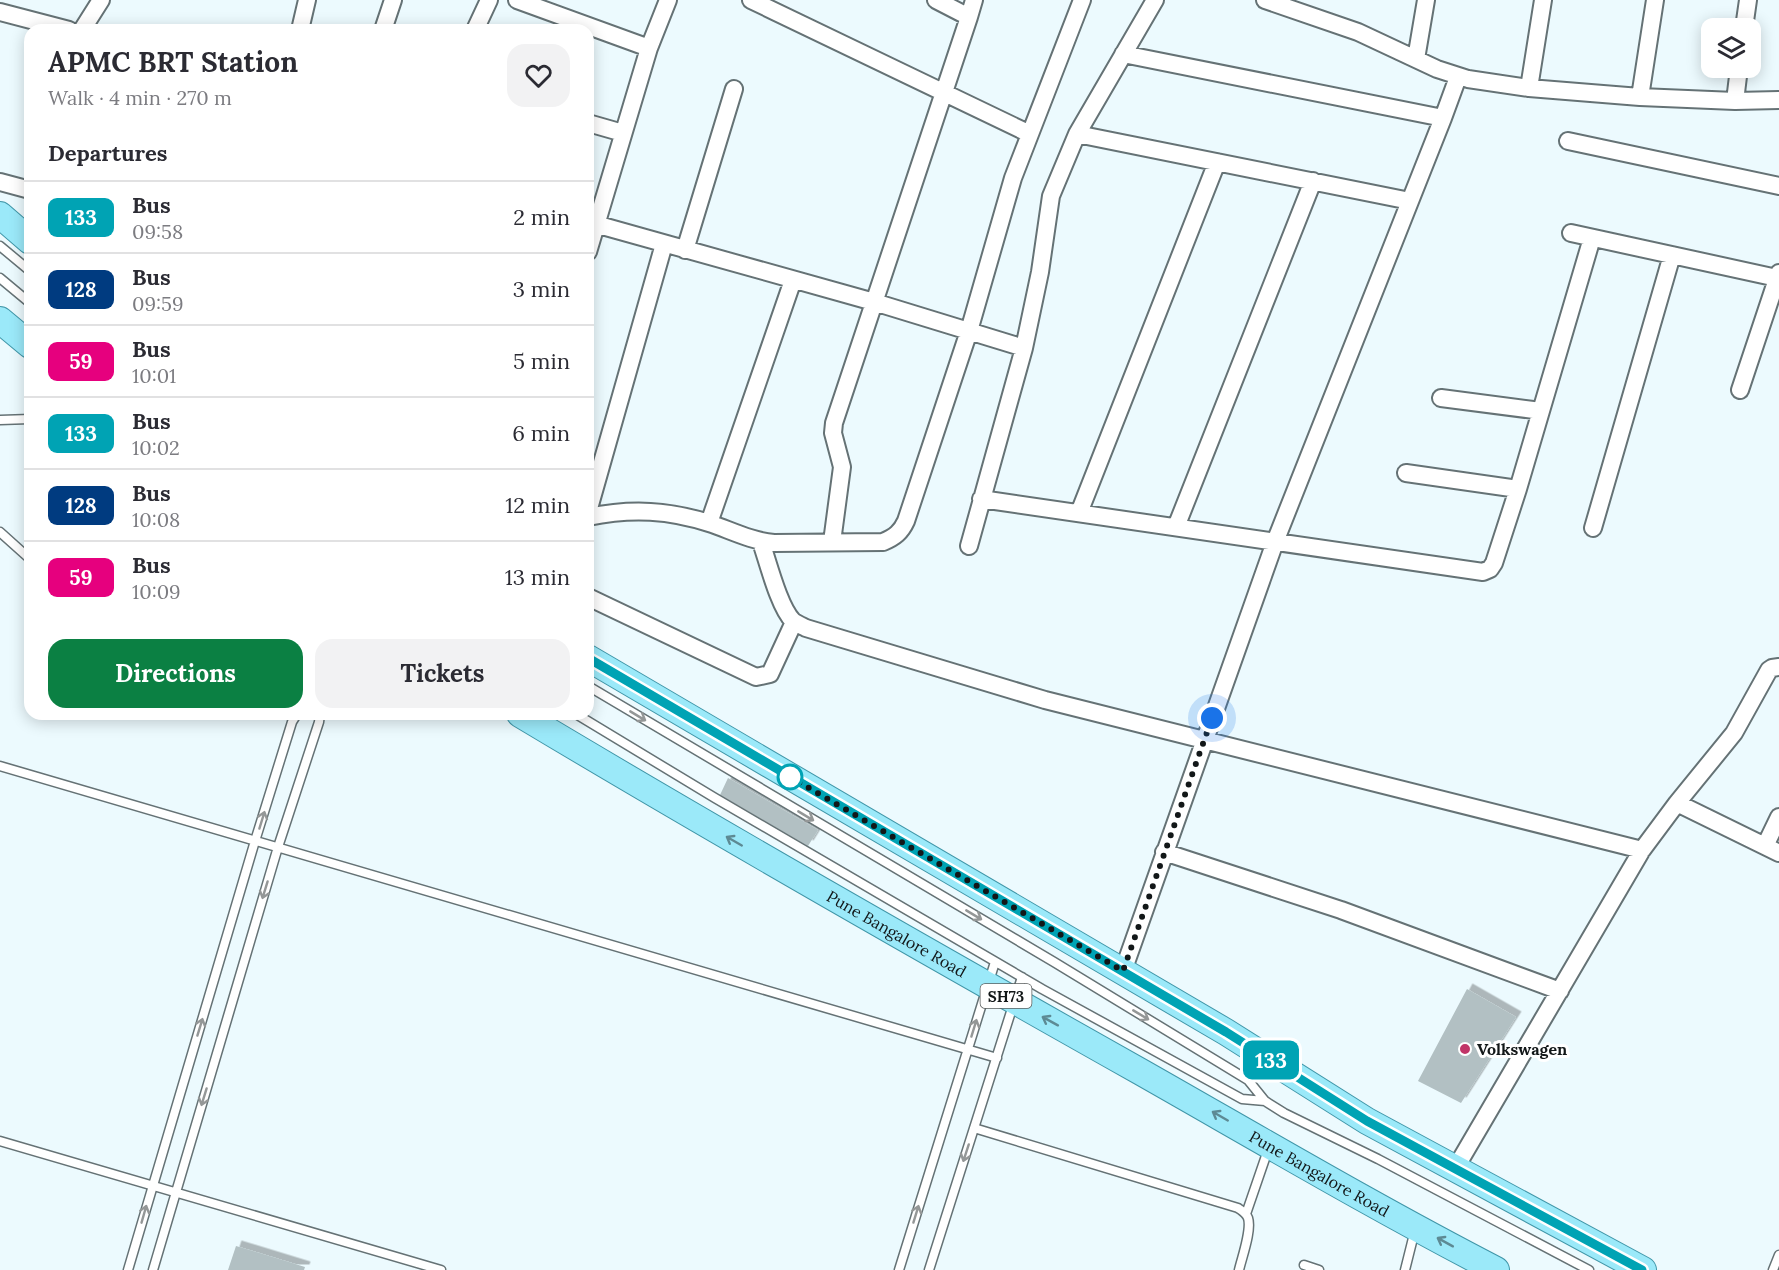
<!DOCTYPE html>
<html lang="en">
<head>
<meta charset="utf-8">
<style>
  body { margin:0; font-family:Lora,serif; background:#f2f2f3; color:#2b2b33; height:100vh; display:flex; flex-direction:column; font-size:22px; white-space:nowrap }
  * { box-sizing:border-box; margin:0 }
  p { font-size:20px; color:#7c7c81 }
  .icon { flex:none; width:33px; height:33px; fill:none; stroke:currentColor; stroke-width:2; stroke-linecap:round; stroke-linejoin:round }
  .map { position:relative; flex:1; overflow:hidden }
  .panel { position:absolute; left:24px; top:24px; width:570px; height:696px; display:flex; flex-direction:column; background:#fff; border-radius:18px; box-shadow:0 3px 15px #0003 }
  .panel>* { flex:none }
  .badge { padding:0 12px; border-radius:9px; font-size:21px; line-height:39px }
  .fabs { position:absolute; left:1701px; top:18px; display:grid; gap:12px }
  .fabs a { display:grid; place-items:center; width:60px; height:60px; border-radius:12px; background:#fff; box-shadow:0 3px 15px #0003; font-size:30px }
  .you { position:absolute; width:30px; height:30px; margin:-15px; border:4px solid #fff; border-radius:50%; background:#1a73e8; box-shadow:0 0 0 9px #1a73e833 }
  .map>.badge { position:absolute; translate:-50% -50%; box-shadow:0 0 0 3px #fff }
  h2 { padding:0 24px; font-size:22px; line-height:54px }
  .round { display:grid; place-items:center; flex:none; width:63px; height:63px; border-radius:18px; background:#f2f2f3 }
  .overview { display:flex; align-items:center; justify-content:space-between; height:102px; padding:0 24px }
  h1 { font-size:28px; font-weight:700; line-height:45px }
  .cta { display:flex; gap:12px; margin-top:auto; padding:12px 24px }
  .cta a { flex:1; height:69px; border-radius:18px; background:#0b8043; color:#fff; font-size:24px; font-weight:700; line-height:69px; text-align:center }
  .cta a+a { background:#f2f2f3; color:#2b2b33 }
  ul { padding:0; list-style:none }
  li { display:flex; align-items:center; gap:18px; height:72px; padding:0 24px; border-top:2px solid #e1e1e2 }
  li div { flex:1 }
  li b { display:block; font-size:22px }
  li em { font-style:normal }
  li .badge { min-width:66px; font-weight:700; text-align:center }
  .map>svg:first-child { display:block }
  .building { fill:#b2c0c3; filter:url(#shadow) }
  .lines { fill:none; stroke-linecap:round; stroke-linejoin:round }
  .lane-casing { stroke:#657275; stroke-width:11 }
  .street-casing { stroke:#657275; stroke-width:20 }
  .primary-casing { stroke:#4096a8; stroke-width:28 }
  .lane { stroke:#fff; stroke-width:8 }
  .street { stroke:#fff; stroke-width:16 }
  .primary { stroke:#9be9f9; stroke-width:26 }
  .oneway { stroke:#949797 }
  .oneway2 { stroke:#5d8a94 }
  .line-casing { stroke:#fff; stroke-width:14 }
  .line { stroke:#00a3b4; stroke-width:9 }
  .walk { stroke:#121718; stroke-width:6; stroke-dasharray:0 10.8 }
  .stop-dot { fill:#fff; stroke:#00a3b4; stroke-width:3 }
  .poi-dot { fill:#c13467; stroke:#fff; stroke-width:2 }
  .labels { text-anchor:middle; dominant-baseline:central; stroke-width:6; stroke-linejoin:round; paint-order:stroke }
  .shield { fill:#fff; stroke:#595d5d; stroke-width:1.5 }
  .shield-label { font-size:15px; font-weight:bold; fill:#121718 }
  .street-label { font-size:16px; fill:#121718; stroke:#fff }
  .poi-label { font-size:16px; font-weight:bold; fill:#121718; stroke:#fff; text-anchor:start }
</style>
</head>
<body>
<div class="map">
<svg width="1779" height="1270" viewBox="0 0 1779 1270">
  <defs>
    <filter id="shadow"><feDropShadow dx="5.5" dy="-5.5" stdDeviation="0" flood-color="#0004"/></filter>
  </defs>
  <rect width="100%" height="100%" fill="#ecfafe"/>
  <!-- building -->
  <path class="building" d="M728,778l90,52 -10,16 -88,-51z
    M1467,989l49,28 -55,86 -43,-22z
    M236,1246l69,21 -1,3h-76z"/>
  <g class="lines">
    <!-- lane casing -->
    <g class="lane-casing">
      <path id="lane" d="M0,246l30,25
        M0,278l30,25
        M0,420l30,-1
        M0,532l30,27
        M576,714l139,84 327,191 200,110 23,2 -17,-21 -194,-118 -466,-276
        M0,766l997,292
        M1265,1101l19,12 94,46 211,111
        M974,1128l264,80c4,3 8,5 10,10 4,12 -6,39 -9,52
        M0,1141l441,129
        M1246,1214l23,-67
        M1304,1265l15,5
        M128,1270l127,-429 37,-119 5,-8
        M153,1270l125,-423 41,-125 1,-8
        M899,1270l96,-308
        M929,1270l93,-293
        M1405,1270l10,-40
        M1773,1270l6,-15"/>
    </g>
    <!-- street casing -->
    <g class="street-casing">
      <path id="street" d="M517,0l132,48
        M751,0l279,134
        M1265,0l93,32 79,37 31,10 61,9 111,9 95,4 44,-1
        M0,12l69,18
        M969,17l5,-17
        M1744,28l4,-28
        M82,30l19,-30
        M300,30l7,-30
        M383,30l10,-30
        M475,30l14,-30
        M1123,54l320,64
        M1416,59l10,-59
        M1529,88l14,-88
        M1640,97l15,-97
        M1735,101l4,-33
        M588,123l35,10
        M1077,134l333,67
        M1568,141l211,45
        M0,182l30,8
        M588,222l286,80 150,46
        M1571,233l206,45
        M685,250l49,-161
        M588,252l61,-204 19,-48
        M1740,390l39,-117
        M1441,398l100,13
        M1406,473l112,16
        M981,499l502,73 7,-3 4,-6 24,-74 74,-251
        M588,512l76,-268
        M1079,513l138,-351
        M588,517c44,-9 81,-7 124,7 20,7 40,17 62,19l109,-1c12,-5 18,-10 23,-21l63,-190 44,-153 69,-178
        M709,523l84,-243
        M1176,527l137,-346
        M1593,528l79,-273
        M761,542c7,20 18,65 32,79 4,3 9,5 13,7l239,72 597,150
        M832,542l10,-75 -9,-34 1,-10 135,-406 -33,-17
        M969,546l55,-198 16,-76 11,-76 26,-62 78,-134
        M588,597l168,80 14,-3 24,-52
        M1677,803l102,50
        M1765,846l14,-29
        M1164,852l177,58 219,81
        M1123,971l152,-429 168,-424 15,-41
        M1455,1169l187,-319 35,-47 57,-70 35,-63 3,-2 7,-1"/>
    </g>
    <!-- primary casing -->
    <g class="primary-casing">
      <g id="primary">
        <path d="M0,215l30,26"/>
        <path d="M0,320l30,25"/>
        <path d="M588,658l638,374 141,89 276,149"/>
        <path id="s1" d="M520,714c205,123 413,241 621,358 118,67 235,136 355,198"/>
      </g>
    </g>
    <!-- lane -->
    <use href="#lane" class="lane"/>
    <!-- street -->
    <use href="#street" class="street"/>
    <!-- primary -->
    <use href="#primary" class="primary"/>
  </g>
  <!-- one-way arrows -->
  <defs><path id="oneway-shaft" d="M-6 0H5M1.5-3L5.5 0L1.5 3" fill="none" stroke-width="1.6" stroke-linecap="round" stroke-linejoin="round" transform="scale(1.5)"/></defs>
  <g class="oneway">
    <use href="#oneway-shaft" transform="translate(638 716) rotate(31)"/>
    <use href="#oneway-shaft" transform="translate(806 816) rotate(31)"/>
    <use href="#oneway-shaft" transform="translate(262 820) rotate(-73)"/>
    <use href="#oneway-shaft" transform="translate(265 890) rotate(107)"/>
    <use href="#oneway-shaft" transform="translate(974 915) rotate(31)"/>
    <use href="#oneway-shaft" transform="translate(1141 1015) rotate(31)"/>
    <use href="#oneway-shaft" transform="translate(200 1027) rotate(-73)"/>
    <use href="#oneway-shaft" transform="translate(974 1028) rotate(-73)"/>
    <use href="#oneway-shaft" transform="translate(204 1097) rotate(107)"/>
    <use href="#oneway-shaft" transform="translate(966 1153) rotate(108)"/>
    <use href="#oneway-shaft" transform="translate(144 1214) rotate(-74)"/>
    <use href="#oneway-shaft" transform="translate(916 1214) rotate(-73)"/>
  </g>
  <g class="oneway2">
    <use href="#oneway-shaft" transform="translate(734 841) rotate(-150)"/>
    <use href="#oneway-shaft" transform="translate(1050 1021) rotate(-151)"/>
    <use href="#oneway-shaft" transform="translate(1220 1116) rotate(-150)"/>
    <use href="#oneway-shaft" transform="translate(1445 1242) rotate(-151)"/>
  </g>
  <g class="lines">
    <!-- line casing -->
    <g class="line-casing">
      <path id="line" d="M588,658l638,374 141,89 275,149"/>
    </g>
    <!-- line -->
    <use href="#line" class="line"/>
    <!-- walk -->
    <path class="walk" d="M790,777l333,194 89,-253"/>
  </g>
  <!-- markers -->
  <circle class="stop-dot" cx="790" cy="777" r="12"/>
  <circle class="poi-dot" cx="1465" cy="1049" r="6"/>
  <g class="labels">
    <!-- shield labels -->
    <rect class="shield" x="980.5" y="984" width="51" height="24" rx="4.5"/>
    <g class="shield-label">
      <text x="1006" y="996">SH73</text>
    </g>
    <!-- street labels -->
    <g class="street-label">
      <text stroke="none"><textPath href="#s1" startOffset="436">Pune Bangalore Road</textPath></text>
      <text stroke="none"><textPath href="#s1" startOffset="922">Pune Bangalore Road</textPath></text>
    </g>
    <!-- poi labels -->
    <g class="poi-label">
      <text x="1477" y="1049">Volkswagen</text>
    </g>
  </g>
</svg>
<div class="fabs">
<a><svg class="icon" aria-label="layers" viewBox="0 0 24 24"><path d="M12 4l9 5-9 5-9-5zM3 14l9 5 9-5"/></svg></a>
</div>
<div class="you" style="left:1212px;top:718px"></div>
<b class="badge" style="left:1271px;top:1060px;background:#00a3b4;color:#fff">133</b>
<section class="panel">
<div class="overview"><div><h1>APMC BRT Station</h1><p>Walk · 4 min · 270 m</p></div><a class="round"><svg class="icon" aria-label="heart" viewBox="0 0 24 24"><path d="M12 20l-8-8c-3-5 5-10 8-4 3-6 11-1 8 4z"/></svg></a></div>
<h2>Departures</h2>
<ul>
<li><span class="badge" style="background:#00a3b4;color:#fff">133</span><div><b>Bus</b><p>09:58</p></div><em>2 min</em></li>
<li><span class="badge" style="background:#003b80;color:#fff">128</span><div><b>Bus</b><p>09:59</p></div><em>3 min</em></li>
<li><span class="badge" style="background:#e6007e;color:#fff">59</span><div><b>Bus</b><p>10:01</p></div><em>5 min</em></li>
<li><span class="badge" style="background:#00a3b4;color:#fff">133</span><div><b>Bus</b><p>10:02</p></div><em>6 min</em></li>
<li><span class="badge" style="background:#003b80;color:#fff">128</span><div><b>Bus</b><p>10:08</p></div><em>12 min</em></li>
<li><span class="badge" style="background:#e6007e;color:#fff">59</span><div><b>Bus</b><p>10:09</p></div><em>13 min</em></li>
</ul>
<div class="cta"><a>Directions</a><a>Tickets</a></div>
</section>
</div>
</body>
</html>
